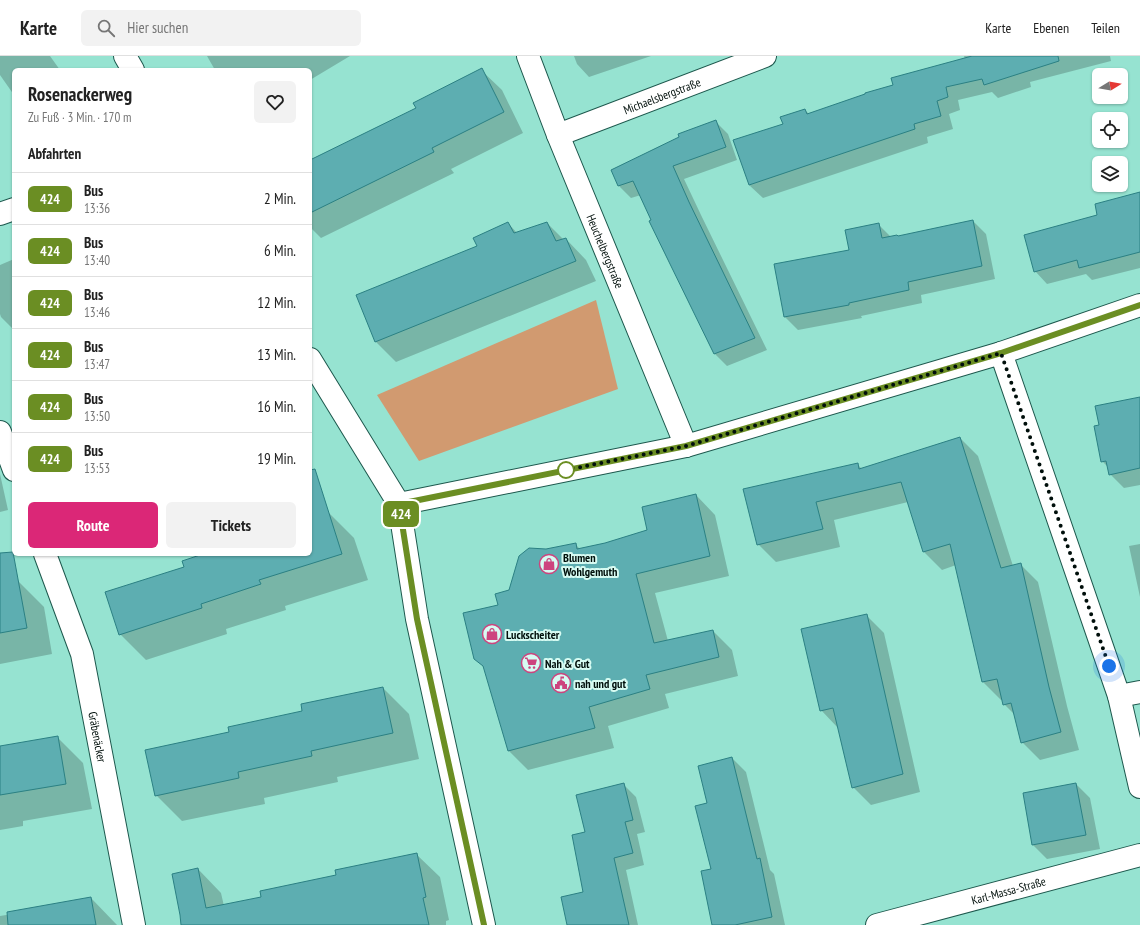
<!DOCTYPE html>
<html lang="de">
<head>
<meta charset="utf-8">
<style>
  body { margin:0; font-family:"PT Sans Narrow",sans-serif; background:#f2f2f2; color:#222; height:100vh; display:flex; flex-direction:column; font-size:15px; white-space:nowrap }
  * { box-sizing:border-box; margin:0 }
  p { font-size:13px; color:#767676 }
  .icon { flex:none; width:22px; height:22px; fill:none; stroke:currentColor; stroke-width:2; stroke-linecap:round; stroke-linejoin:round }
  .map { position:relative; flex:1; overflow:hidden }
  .drawer { position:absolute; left:12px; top:12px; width:300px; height:488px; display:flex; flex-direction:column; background:#fff; border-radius:6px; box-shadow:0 1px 3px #0004 }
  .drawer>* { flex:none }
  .badge { padding:0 8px; border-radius:6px; font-size:14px; line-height:26px }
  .needle { width:26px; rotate:79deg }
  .fabs { position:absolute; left:1092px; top:12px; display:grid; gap:8px }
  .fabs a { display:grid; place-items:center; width:36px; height:36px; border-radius:6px; background:#fff; box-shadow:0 1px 3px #0004; font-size:20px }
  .you { position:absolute; width:20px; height:20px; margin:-10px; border:3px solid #fff; border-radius:50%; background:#1a73e8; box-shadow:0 0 0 6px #1a73e833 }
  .map>.badge { position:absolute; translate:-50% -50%; box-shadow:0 0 0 2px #fff }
  h2 { padding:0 16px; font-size:15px; line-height:36px }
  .round { display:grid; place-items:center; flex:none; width:42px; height:42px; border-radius:6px; background:#f2f2f2 }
  .overview { display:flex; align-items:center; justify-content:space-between; height:68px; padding:0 16px }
  h1 { font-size:19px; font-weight:700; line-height:30px }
  .cta { display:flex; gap:8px; margin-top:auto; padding:8px 16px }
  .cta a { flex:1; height:46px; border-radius:6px; background:#db2777; color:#fff; font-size:16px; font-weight:700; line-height:46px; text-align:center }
  .cta a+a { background:#f2f2f2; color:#222 }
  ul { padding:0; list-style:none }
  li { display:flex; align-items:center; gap:12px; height:52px; padding:0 16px; border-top:1px solid #e0e0e0 }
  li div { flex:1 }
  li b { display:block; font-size:15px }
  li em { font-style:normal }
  li .badge { min-width:44px; font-weight:700; text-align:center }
  header { display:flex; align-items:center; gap:24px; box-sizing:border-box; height:56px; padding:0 20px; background:#fff; border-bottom:1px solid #e0e0e0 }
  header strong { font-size:19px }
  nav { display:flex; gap:22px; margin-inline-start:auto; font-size:14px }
  .search { width:280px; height:36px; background:#f2f2f2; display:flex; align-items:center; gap:10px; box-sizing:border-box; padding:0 14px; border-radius:6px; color:#767676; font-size:15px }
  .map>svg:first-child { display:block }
  .green { fill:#d19a70 }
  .shadow { fill:#0003 }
  .building { fill:#5daeb1; stroke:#2b8083 }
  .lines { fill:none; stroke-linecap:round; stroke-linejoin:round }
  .street-casing { stroke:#1d584d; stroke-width:24 }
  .street { stroke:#fff; stroke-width:22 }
  .line-casing { stroke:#fff; stroke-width:9 }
  .line { stroke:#6b8e23; stroke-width:6 }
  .walk { stroke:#000f0b; stroke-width:4; stroke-dasharray:0 7.2 }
  .stop-dot { fill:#fff; stroke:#6b8e23; stroke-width:2 }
  .labels { text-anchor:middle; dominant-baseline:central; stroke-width:4; stroke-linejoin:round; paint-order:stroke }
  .street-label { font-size:12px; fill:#000f0b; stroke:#d7fbf2 }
  .poi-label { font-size:12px; font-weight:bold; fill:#000f0b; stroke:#d7fbf2; text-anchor:start }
</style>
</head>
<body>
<header>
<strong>Karte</strong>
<div class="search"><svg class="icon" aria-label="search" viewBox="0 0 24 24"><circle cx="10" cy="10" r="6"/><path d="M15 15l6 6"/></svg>Hier suchen</div>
<nav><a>Karte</a><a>Ebenen</a><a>Teilen</a></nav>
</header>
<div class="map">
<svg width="1140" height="869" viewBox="0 0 1140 869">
  <rect width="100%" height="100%" fill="#96e3d1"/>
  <!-- green -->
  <path class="green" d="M596,244l22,89 -199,72 -42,-66z"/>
  <!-- shadow -->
  <path class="shadow" d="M0,0h50l10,14h-46v25l-14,-20z
    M207,0h143l-40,24v-10h-95z
    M574,0h77l-62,21 -12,-13z
    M964,0h146l1,5 -81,21 1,5 -33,11 -6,-6 -34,8 2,10 -11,4 4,15 -26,8 1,6 -165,55 -14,-13 35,-61 21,-14 4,4 85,-29 71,-26z
    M481,14l21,20 21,43 -72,36 3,4 -133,65 -11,-11v-66l107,-52z
    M715,65l13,13 9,26 -53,19 17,36 66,135 -40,16 -12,-12 -65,-133 3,-1 -12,-25 -10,3 -12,-12 -6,-16z
    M1140,137v75l-48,12 -6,-6 -39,10 -12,-13 64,-55z
    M973,165l13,13 9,45 -74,16 1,8 -61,13 1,2 -64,12 -13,-13 93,-93 13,13h7z
    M508,167l9,10 30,-10 17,17 2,-1 20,21 10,21 -200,81 -21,-21 103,-94z
    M14,203v71l-13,-13 -1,-3v-49z
    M1140,342v87l-16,3 -14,-14 -1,-6 -7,-7 -2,-36z
    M960,382l18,18 35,110 7,-2 18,18 29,124 12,44 -39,10 -18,-18 -7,-27 -11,-11 -1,-5 -2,1 -18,-18 -27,-117 -14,5 -18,-18 -16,-50 -74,18 6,27 -64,15 -18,-18 99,-80 5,5z
    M0,418l8,36 -8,2z
    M696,439l19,20 14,61 -74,17 13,48 45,-10 19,19 6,26 -73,18 4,14 -61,18 6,22 -86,22 -19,-19 -24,-83 -10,-9 24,-53 47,-56 29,-6 6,6 24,-6 43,-14z
    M328,456l26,26 14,42 -83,26 1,4 -60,19 1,5 -81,26 -26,-26 65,-66 22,-14h103v-36z
    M1140,488v53l-11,-51z
    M18,525l26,26 8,47 -52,10v-79z
    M866,559l18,18 36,159 -49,13 -18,-18 -15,-59 -17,-18z
    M383,632l26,26 10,45 -82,18 1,5 -74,16 1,6 -83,17 -26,-26 75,-62z
    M57,681l26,26 9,46 -69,12v5l-23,4v-83z
    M732,702l14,14 24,98 4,4 11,51h-72l-5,-121z
    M1076,728l14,14 10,51 -53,10 -14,-14 -9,-52z
    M624,729l12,12 9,35 -8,2 7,31 -18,5 12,55h-70l17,-32 1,-61z
    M416,798l24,23 9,43 -3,1v4h-262l14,-56 23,24 3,13 38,-9z
    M91,842l26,27h-117v-9l12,-2v-2z"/>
  <!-- building -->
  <path class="building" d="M972,0h86l1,5 -75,24 -2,-6 -36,8 2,10 -11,4 4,15 -27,8 1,5 -166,56 -16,-45 50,-16 -3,-7 25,-8 2,5 58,-20v-1l28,-8 -2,-7z
    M482,12l22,44 -72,36 2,4 -124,61v-53l106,-52 -3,-5z
    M716,64l10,27 -53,19 16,36 66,136 -41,16 -65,-133 2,-1 -18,-39 -15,5 -7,-16 68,-33 -1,-3z
    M1140,136v60l-61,16 -2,-8 -43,12 -10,-37 73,-20 -2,-11z
    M973,164l9,46 -74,16 1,8 -60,13v2l-65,12 -10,-53 75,-14 -4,-20 34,-7 3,15 15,-3 1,1z
    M508,166l6,11 33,-11 9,19 10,-3 10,23 -201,81 -19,-47 121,-49 -4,-8z
    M1140,341v71l-31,7 -3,-14 -5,1 -7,-36 5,-1 -4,-19z
    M960,381l41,131 20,-5 28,124 12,45 -40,11 -10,-40 -8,2 -6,-26 -15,3 -32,-138 -27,8 -22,-70 -85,20 7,27 -66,16 -14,-56 115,-26 1,6z
    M315,413l27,85 -83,26 2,4 -60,20 1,4 -83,27 -14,-43 79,-25 -2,-6 21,-7h107v-84z
    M696,438l14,62 -74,18 18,69 59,-13 6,27 -73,18 4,14 -61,18 6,21 -87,23 -25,-85 -9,-7 -11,-46 35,-8 -3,-11 14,-4 10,-34 10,-8 17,1 30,-6 1,6 28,-6 42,-13 -5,-23z
    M13,496l14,76 -27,5v-80z
    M867,558l36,160 -51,14 -19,-80 -13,3 -19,-82z
    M383,631l10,46 -82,18 1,5 -74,16 1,6 -84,18 -10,-46 84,-18 -1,-5 74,-16 -1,-7z
    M58,680l8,48 -66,11v-49z
    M732,701l25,102 3,-1 12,59 -37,8h-23l-11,-54 10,-2 -16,-63 12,-3 -9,-37z
    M624,727l9,37 -8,2 8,31 -19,5 15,67h-62l-6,-28 22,-5 -11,-57 13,-3 -9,-37z
    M1076,727l10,52 -54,10 -9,-52z
    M417,797l9,44 -3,1 6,27h-248l-1,-10 -8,-41 26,-6 8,40 55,-11 -1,-6 76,-16 -1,-5z
    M91,841l5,28h-88l-1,-13z"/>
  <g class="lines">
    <!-- street casing -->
    <g class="street-casing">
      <g id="street">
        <path d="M125,0l8,14"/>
        <path id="s1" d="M528,0l30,79 128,311"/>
        <path id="s2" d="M558,79l207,-79"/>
        <path d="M0,158l14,-5"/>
        <path d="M1001,297l118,343 21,91"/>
        <path d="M310,303l89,145 18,115 67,306"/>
        <path d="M0,376l14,38"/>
        <path d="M399,448l287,-58 315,-93 139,-48"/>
        <path id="s3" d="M45,498l37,100 52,271"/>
        <path d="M1119,640l21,-4"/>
        <path id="s4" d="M877,869l263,-70"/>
      </g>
    </g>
    <!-- street -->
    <use href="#street" class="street"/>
  </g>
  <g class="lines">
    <!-- line casing -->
    <g class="line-casing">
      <path id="line" d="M484,869l-67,-306 -18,-115 287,-58 315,-93 139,-48"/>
    </g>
    <!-- line -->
    <use href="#line" class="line"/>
    <!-- walk -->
    <path class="walk" d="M566,414l120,-24 315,-93 108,313"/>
  </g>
  <!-- icons -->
  <defs>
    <g id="shop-ring" transform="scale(1)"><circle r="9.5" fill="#d7fbf2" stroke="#cd447e" stroke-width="1.5"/><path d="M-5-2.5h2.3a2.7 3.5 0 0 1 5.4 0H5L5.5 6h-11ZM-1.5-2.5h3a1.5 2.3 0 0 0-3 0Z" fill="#cd447e"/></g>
    <g id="supermarket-ring" transform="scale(1)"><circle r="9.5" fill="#d7fbf2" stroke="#cd447e" stroke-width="1.5"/><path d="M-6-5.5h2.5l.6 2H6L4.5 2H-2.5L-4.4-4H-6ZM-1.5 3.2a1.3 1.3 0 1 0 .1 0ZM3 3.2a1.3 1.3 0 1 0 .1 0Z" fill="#cd447e"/></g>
    <g id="civic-ring" transform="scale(1)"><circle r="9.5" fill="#d7fbf2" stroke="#cd447e" stroke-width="1.5"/><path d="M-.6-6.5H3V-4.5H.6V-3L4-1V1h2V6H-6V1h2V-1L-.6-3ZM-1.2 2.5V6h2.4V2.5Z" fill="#cd447e"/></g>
  </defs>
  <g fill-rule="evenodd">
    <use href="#shop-ring" x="549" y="508"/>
    <use href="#shop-ring" x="492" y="578"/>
    <use href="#supermarket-ring" x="531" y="607"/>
    <use href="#civic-ring" x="561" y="627"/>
  </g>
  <!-- markers -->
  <circle class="stop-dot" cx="566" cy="414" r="8"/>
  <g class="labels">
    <!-- street labels -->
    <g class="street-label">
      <text stroke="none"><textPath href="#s2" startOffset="111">Michaelsbergstraße</textPath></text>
      <text stroke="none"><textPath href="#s1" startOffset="210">Heuchelbergstraße</textPath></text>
      <text stroke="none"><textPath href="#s3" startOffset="191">Gräbenäcker</textPath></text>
      <text stroke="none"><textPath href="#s4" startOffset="136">Karl-Massa-Straße</textPath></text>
    </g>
    <!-- poi labels -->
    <g class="poi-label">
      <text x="563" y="501">Blumen<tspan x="563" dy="14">Wohlgemuth</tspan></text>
      <text x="506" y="578">Luckscheiter</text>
      <text x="545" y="607">Nah &amp; Gut</text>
      <text x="575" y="627">nah und gut</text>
    </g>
  </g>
</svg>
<div class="fabs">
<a><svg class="needle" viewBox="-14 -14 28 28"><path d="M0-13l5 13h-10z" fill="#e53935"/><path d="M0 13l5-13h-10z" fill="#767676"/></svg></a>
<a><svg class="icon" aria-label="locate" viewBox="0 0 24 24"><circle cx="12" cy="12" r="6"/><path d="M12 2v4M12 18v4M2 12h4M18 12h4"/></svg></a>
<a><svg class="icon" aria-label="layers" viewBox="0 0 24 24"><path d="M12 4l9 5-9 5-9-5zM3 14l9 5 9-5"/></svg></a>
</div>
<div class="you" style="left:1109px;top:610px"></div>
<b class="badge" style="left:401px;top:458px;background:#6b8e23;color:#fff">424</b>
<section class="drawer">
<div class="overview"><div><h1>Rosenackerweg</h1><p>Zu Fuß · 3 Min. · 170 m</p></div><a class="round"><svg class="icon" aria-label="heart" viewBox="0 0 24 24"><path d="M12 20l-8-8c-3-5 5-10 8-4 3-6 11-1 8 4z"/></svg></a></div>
<h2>Abfahrten</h2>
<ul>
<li><span class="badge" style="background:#6b8e23;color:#fff">424</span><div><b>Bus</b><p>13:36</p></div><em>2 Min.</em></li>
<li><span class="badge" style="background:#6b8e23;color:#fff">424</span><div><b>Bus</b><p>13:40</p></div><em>6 Min.</em></li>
<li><span class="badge" style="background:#6b8e23;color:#fff">424</span><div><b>Bus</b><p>13:46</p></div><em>12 Min.</em></li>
<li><span class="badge" style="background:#6b8e23;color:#fff">424</span><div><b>Bus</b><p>13:47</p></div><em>13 Min.</em></li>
<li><span class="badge" style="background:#6b8e23;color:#fff">424</span><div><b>Bus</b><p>13:50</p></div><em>16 Min.</em></li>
<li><span class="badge" style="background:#6b8e23;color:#fff">424</span><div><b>Bus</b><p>13:53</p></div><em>19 Min.</em></li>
</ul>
<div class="cta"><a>Route</a><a>Tickets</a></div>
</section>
</div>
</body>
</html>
